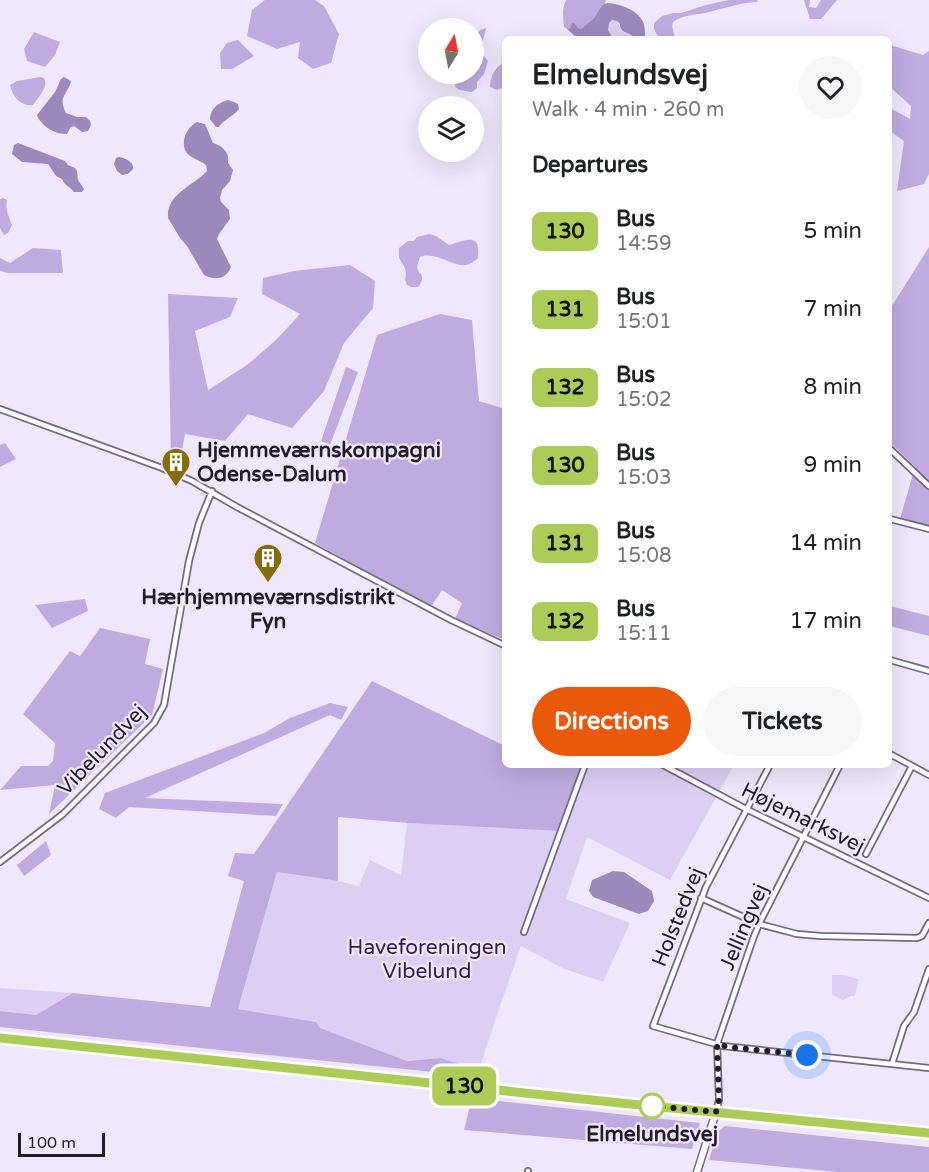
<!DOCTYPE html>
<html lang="en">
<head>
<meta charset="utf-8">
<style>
  body { margin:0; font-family:"Varela Round",sans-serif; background:#f6f6f6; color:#202124; height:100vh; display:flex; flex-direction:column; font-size:22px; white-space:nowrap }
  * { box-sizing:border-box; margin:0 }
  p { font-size:20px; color:#757577 }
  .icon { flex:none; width:33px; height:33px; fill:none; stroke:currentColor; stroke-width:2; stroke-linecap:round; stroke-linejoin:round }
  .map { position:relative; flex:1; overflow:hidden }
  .sheet { position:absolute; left:502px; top:36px; width:390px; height:732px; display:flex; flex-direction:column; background:#fff; border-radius:9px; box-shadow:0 6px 24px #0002 }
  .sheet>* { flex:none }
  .badge { padding:0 12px; border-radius:9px; font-size:21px; line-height:39px }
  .needle { width:39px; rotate:10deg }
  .fabs { position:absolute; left:418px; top:18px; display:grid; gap:12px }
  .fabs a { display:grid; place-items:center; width:66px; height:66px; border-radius:50%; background:#fff; box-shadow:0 6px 24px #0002; font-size:30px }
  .scale { position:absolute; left:18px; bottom:15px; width:87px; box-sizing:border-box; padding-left:6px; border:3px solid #211c28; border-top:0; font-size:16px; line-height:21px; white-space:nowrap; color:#211c28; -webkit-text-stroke:4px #efe8fc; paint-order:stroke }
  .you { position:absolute; width:30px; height:30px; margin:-15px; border:4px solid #fff; border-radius:50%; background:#1a73e8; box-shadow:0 0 0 9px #1a73e833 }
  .map>.badge { position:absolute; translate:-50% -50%; box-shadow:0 0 0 3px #fff }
  h2 { padding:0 30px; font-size:22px; line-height:54px }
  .round { display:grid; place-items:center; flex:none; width:63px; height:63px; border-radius:32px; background:#f6f6f6 }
  .summary { display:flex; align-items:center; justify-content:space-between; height:102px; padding:0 30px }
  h1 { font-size:28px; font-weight:700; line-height:45px }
  .cta { display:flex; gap:12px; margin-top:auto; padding:12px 30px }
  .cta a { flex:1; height:69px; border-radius:36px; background:#ea580c; color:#fff; font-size:24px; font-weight:700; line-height:69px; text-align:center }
  .cta a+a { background:#f6f6f6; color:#202124 }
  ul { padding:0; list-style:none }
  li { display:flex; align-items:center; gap:18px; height:78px; padding:0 30px }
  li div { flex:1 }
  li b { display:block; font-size:22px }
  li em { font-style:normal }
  li .badge { min-width:66px; font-weight:700; text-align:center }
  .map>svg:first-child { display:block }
  .green { fill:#ddcff3 }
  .forest { fill:#bfabdf }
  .water { fill:#9c88ba }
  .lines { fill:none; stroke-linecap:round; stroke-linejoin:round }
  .minor-casing { stroke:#746985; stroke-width:8 }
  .tertiary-casing { stroke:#746985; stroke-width:9 }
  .secondary-casing { stroke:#746985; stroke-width:10 }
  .minor { stroke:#fff; stroke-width:4.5 }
  .tertiary { stroke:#fff; stroke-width:6 }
  .secondary { stroke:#fff; stroke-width:7 }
  .line-casing { stroke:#fff; stroke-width:14 }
  .line { stroke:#adcb57; stroke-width:9 }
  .walk { stroke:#211c28; stroke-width:6; stroke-dasharray:0 10.8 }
  .stop-dot { fill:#fff; stroke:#adcb57; stroke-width:3 }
  .labels { text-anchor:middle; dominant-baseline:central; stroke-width:4.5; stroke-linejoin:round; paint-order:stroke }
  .poi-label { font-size:21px; font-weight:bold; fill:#211c28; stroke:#efe8fc; text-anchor:start }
  .street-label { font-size:21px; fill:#211c28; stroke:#efe8fc }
  .park-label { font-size:21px; fill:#361955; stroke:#efe8fc }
  .stop-label { font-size:21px; font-weight:bold; fill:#211c28; stroke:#efe8fc }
</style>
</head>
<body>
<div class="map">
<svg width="929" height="1172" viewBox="0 0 929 1172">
  <rect width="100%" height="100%" fill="#efe8fc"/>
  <!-- green -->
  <path class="green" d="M612,20l5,1 5,11 11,4v3h-20l-5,-9 1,-7z
    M584,765h150l-64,115 -83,-43 -21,62 64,24 -27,59 -41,-14 -41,-22 -23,66 -19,58 -39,-12 -33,3 -87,-33 -4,-6 -78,-13 39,-137 61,9 21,5 5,-13 6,-13 31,15 6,-52 154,7z
    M832,975h11l16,4 -4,17h-4l-8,4 -11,-5z
    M0,988l73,5 -37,22 -36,-4z"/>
  <!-- forest -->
  <path class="forest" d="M265,0h50l9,6 15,28 -8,29 -18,6 -15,-11 2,-16 -23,7 -30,-13 5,-26z
    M566,0h40l-1,4 -3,1 -8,13 -13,11 -3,-1 -6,-5 -2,5 -3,1 -3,-2c-1,-10 -2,-19 2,-27z
    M729,0h29l-1,2c-18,1 -35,7 -52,11 -12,2 -22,2 -32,9l-1,4 3,13h-16l-5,-10v-6l8,-7 11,-3h8l25,-8z
    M804,0h6l-1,7 7,1 5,-8h16l-16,19h-11z
    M486,28l-4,16 -3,5 1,5 4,2 4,5 -4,13 -7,8v6l-5,4 -12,-2 -5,-3 1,-5 5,-8h13v-37l6,-7z
    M34,32l26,10 -5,13 -10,12 -18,-6 -3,-12z
    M238,40l16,16 -22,13h-11l-1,-16 7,-10z
    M890,45l33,10 6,-4v123l-5,10 -27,7 7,-50 -14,-10v-23l20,11 1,-13 -21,-19z
    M505,62v25l-8,3 -7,-3c0,-11 5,-20 15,-25z
    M40,77l4,1c5,9 -6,19 -11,27 -12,2 -21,-9 -23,-20l7,-4z
    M3,198l4,2c-2,11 2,16 5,25l-4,8 -4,2 -4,-7v-29z
    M429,234l7,2 13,9c7,-1 28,-13 29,3 1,3 0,6 0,10 -19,20 -37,-9 -58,-1 -1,4 -4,9 -2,13 0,2 2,3 3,4 3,5 0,9 -3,13h-7l-4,-2 -2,-5 1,-6 -1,-6 -6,-10v-10l9,-7h6l3,-4z
    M929,247v279l-29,-7 15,-52 -25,-25v-133z
    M33,248l28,2 2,23h-55l-8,-2v-13l10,5z
    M350,265l25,16 -2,27 -29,35 -20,48 -32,37 -44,-14 -23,27 -40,-7 -6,33 -8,-3 -3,-170 70,4 -8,19 -35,14 13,59 39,-25 30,-26 23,-25 -38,-20 1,-16 31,-7z
    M440,314l32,6 7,81 26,8v231l-50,-21 7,-16 -20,-13 -11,17 -116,-64 62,-208z
    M346,367l12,5 -28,73 -9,-4z
    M5,443l11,16 -16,8v-22z
    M85,599l3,12 -36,17 -17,-23z
    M890,606l39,10v20l-39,-10z
    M100,628l50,11 -5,25 18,5 -11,46 -103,99 6,-29 -55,5 21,-24h27l5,-5 2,-18 -32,-29 47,-63 10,5z
    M372,681l133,65 1,19h78l-23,66 -154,-8 -69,-6v64l-61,-9 -39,137 78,13 4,6 87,33 33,-3 39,12 -8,6 -471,-49v-16l36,4 37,-22 137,14 34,-126 -16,-5 7,-23 19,1z
    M330,703l18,4 -7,13 -11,-5 -185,83 138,6 -7,12 -147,-9 -13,11 -17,-9 6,-16 159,-60 26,-15z
    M46,841l5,14 -27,21 -7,-11z
    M472,1098l228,25 -8,26 -228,-19z
    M725,1126l204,21v25h-90l-130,-12 8,-27z"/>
  <!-- water -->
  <path class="water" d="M607,3c14,1 32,7 37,21 1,5 1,10 1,15h-12v-3c-6,-4 -13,-3 -13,-12l-3,-3 -5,-1 -3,3 -1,7 5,9h-35l-11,-10 3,-1 2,-5h2l4,5 3,1 13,-11 8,-13z
    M64,77l7,4c-3,14 -14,15 -5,32l11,4h9c6,5 6,8 2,14l-6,1 -8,-6 -4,2 -3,6c-13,0 -22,-6 -29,-16l-1,-3 18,-23 6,-13z
    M228,100l6,2 4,2 1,5c-6,8 -15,10 -20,18h-3l-6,-8c0,-10 9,-17 18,-19z
    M197,122l8,2 8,19c10,3 17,10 15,20l5,7 -3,11 -8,9 -2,8 1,4 8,8 1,9 -11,15 -2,5 14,28c-5,12 -15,14 -27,8l-17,-29 -7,-8 -12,-20c-2,-24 25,-32 39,-47l-1,-6c-6,-5 -16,-7 -20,-13 -6,-11 1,-25 11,-30z
    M18,143l47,18 3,4 7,3 2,3 1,9 6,9 -2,3h-8c-4,-6 -9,-5 -12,-13l-6,-3 -8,-12 -26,-2 -10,-8 2,-9z
    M119,157c7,1 15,5 14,12l-5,5 -6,1 -5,-4 -3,-7 2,-6z
    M613,871l11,1 28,19 2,10 -6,10 -9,3 -46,-17 -4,-6 3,-11z"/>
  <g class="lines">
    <!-- minor casing -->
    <g class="minor-casing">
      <path id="minor" d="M0,409l162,59 30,13 45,26 214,113 55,26
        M890,449l39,37
        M890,519l39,10
        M890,660l39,11
        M890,754l39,21
        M663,765l83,44 183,89
        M770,765l-64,122 -53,139 70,20 206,22
        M866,854l46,-88
        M0,862l63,-48 91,-91 10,-18 25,-144 10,-38 13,-32
        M701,898l58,26 38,10 24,2 96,2 5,-2 7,-13
        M524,932l61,-167
        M892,1064l12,-38 10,-14 15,-43
        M716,1112l3,-12 -2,-56 36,-105 6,-15 81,-159
        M528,1172v-1"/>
    </g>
    <!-- tertiary casing -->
    <g class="tertiary-casing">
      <path id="tertiary" d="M697,1172l19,-60"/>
    </g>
    <!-- secondary casing -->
    <g class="secondary-casing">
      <path id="secondary" d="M0,1038l640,67 168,15 121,13"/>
    </g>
    <!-- minor -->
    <use href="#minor" class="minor"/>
    <!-- tertiary -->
    <use href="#tertiary" class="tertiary"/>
    <!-- secondary -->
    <use href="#secondary" class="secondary"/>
  </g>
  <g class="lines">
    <!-- line casing -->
    <g class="line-casing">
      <path id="line" d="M0,1038l640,67 289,28"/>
    </g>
    <!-- line -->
    <use href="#line" class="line"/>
    <!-- walk -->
    <path class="walk" d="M652,1106l64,6 3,-12 -2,-56 11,3 79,8"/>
  </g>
  <!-- icons -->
  <defs>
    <g id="building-pin" transform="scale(1.5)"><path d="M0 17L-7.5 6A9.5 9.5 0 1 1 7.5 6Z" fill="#856c09" stroke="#efe8fc"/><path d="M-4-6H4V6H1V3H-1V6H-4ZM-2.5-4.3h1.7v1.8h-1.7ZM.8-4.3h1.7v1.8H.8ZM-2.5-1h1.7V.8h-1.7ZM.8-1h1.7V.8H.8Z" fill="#fff"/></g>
  </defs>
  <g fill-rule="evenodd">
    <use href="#building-pin" x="176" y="462"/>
    <use href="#building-pin" x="268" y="558"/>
  </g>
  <!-- markers -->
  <circle class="stop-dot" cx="652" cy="1106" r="12"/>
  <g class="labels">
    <!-- poi labels -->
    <g class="poi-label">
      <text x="197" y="450">Hjemmeværnskompagni<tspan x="197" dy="24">Odense-Dalum</tspan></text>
      <text x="268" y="597" text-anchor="middle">Hærhjemmeværnsdistrikt<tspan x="268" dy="24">Fyn</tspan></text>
    </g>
    <!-- street labels -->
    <g class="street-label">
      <text transform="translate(102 750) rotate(-46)">Vibelundvej</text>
      <text transform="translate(803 818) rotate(26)">Højemarksvej</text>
      <text transform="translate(678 917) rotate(-68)">Holstedvej</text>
      <text transform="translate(744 927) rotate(-67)">Jellingvej</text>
    </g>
    <!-- park labels -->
    <g class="park-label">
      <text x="427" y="947">Haveforeningen<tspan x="427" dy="24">Vibelund</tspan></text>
    </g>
    <!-- stop labels -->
    <g class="stop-label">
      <text x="652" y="1134">Elmelundsvej</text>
    </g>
  </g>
</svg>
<div class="fabs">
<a><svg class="needle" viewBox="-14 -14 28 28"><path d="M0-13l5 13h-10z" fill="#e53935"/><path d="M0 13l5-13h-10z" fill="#757577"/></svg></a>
<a><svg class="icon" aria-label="layers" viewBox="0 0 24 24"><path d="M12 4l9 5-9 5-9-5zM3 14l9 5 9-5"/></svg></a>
</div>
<div class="scale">100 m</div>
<div class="you" style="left:807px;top:1055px"></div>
<b class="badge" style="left:464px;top:1086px;background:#adcb57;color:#111">130</b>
<section class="sheet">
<div class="summary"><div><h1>Elmelundsvej</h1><p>Walk · 4 min · 260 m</p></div><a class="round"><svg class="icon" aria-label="heart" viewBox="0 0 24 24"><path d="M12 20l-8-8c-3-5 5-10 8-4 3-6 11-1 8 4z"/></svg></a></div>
<h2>Departures</h2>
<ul>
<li><span class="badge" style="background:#adcb57;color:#111">130</span><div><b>Bus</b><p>14:59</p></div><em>5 min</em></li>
<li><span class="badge" style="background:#adcb57;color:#111">131</span><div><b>Bus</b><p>15:01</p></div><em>7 min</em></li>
<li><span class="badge" style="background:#adcb57;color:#111">132</span><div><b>Bus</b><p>15:02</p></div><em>8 min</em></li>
<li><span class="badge" style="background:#adcb57;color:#111">130</span><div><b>Bus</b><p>15:03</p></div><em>9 min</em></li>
<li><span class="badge" style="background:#adcb57;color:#111">131</span><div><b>Bus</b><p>15:08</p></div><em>14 min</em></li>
<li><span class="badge" style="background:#adcb57;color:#111">132</span><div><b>Bus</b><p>15:11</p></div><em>17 min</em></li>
</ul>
<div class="cta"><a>Directions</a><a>Tickets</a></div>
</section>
</div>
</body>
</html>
